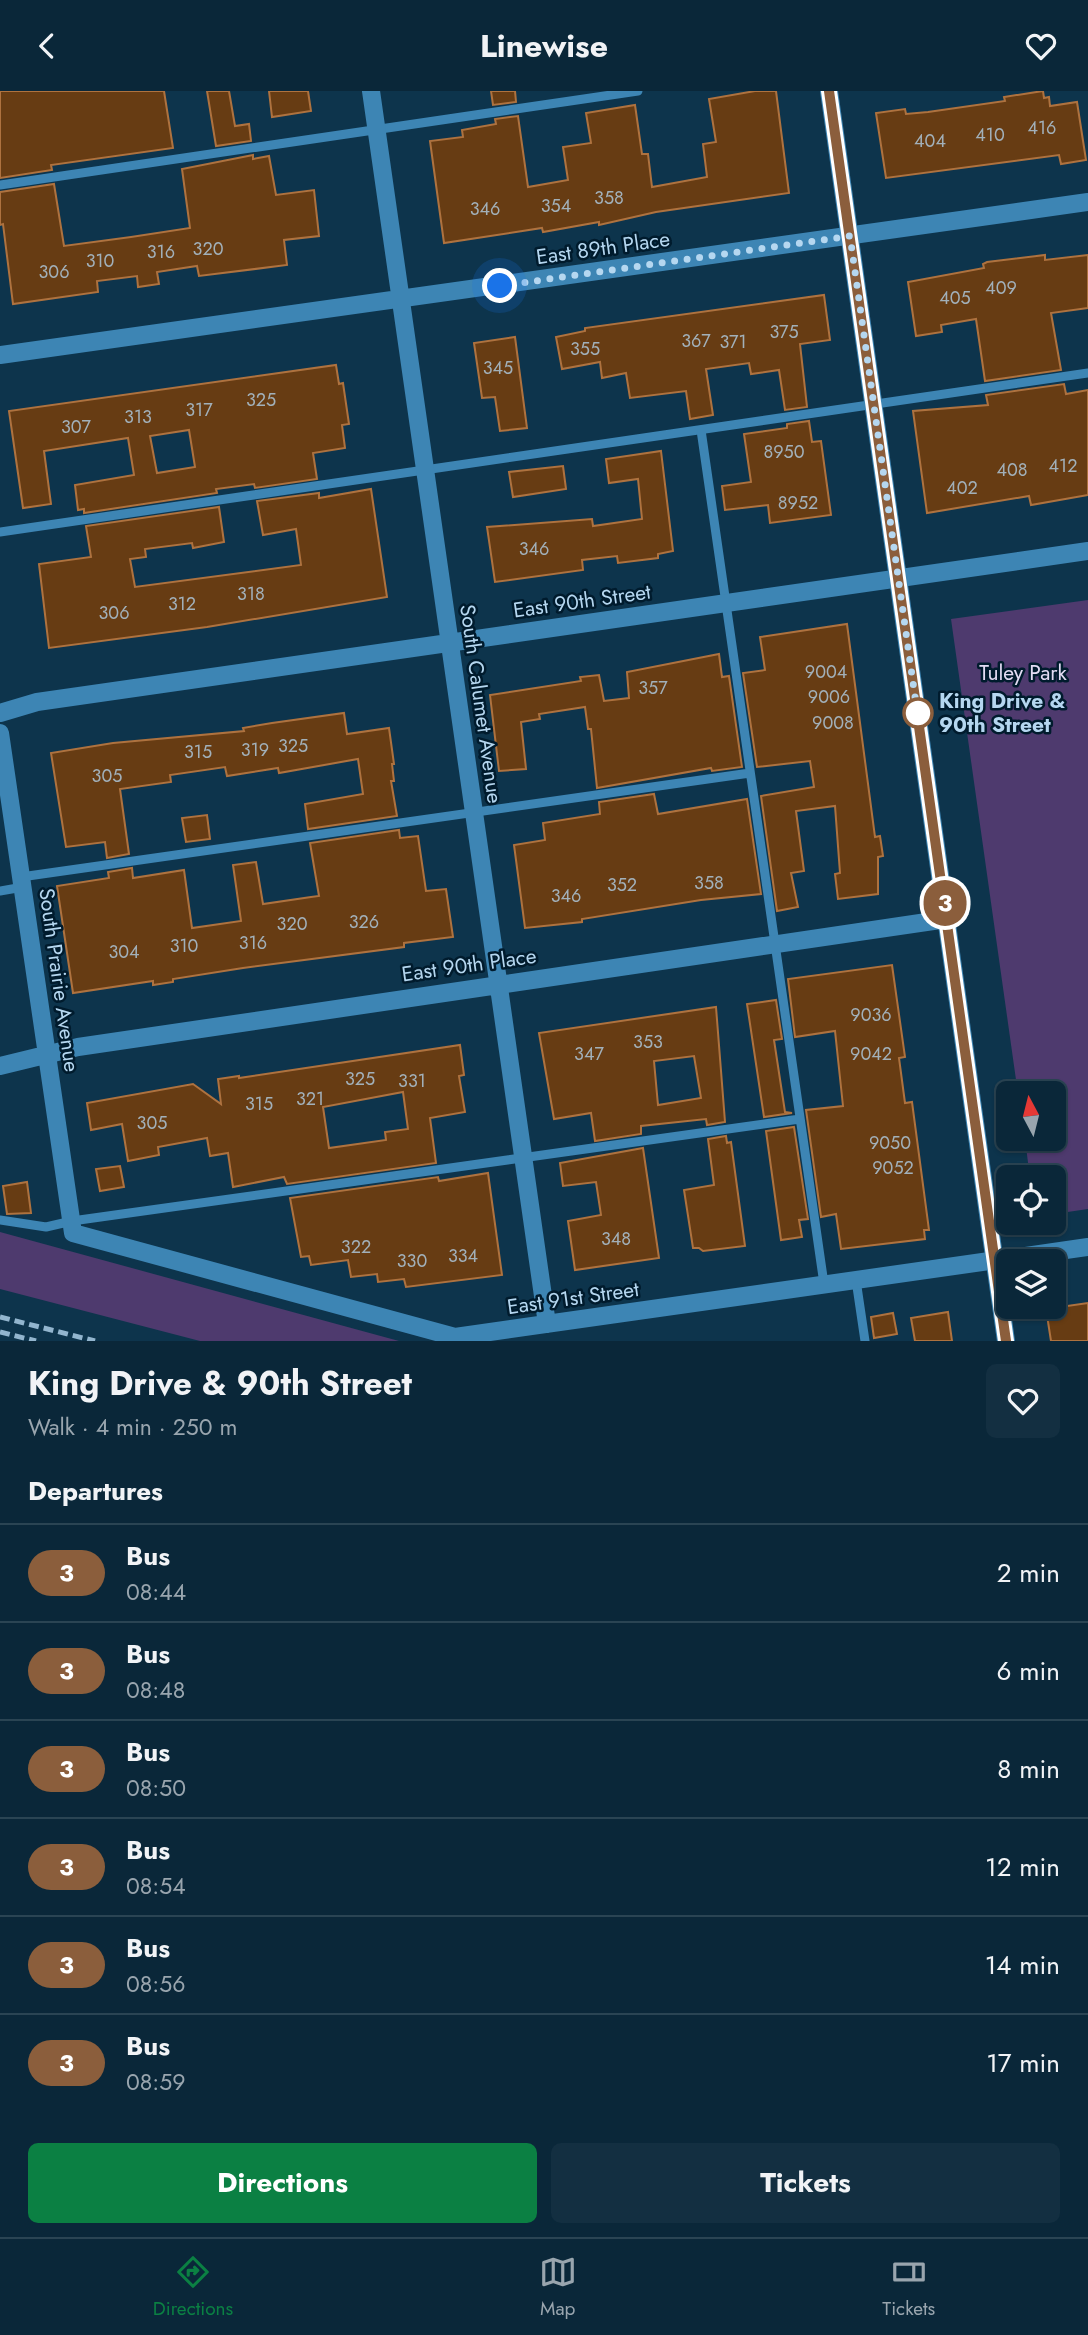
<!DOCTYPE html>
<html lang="en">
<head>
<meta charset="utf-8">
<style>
  body { margin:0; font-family:Jost,sans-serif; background:#132f41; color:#f1f3f6; height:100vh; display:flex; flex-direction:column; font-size:26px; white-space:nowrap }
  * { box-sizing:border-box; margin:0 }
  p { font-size:23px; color:#99a5ae }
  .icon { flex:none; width:38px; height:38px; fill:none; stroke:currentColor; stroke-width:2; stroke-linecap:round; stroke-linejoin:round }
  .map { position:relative; height:1250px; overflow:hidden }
  .side { display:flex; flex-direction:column; background:#0a2739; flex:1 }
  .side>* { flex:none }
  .badge { padding:0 14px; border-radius:23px; font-size:24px; line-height:46px }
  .needle { width:46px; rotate:353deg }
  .tools { position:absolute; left:996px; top:990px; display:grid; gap:14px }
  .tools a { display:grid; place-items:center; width:70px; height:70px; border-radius:10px; background:#0a2739; box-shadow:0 2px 5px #0004,0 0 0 2px #2a4453; font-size:35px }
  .you { position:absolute; width:35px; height:35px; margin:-18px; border:5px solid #fff; border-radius:50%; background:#1a73e8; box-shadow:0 0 0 10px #1a73e833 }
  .map>.badge { position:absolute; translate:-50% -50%; box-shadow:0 0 0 4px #fff }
  h2 { padding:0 28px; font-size:26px; line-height:63px }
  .round { display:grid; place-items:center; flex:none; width:74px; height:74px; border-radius:10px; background:#132f41 }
  .overview { display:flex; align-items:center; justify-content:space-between; height:119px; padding:0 28px }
  h1 { font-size:33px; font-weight:700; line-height:52px }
  .action { display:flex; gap:14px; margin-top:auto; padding:14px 28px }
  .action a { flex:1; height:80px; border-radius:10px; background:#0b8043; color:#fff; font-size:28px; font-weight:700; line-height:80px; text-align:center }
  .action a+a { background:#132f41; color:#f1f3f6 }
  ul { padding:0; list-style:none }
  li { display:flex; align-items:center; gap:21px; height:98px; padding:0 28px; border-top:2px solid #2a4453 }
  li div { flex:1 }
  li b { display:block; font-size:26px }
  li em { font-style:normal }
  li .badge { min-width:77px; font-weight:700; text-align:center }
  header { display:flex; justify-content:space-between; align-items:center; height:91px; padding:0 28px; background:#0a2739; font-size:32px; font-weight:700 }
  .dock { display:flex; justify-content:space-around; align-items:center; height:98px; border-top:2px solid #2a4453; background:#0a2739; font-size:19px; color:#99a5ae }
  .dock a { display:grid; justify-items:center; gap:4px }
  .dock .active { color:#0b8043 }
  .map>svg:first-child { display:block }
  .green { fill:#4e3a6e }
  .building { fill:#673c13; stroke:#ae723f; stroke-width:2; fill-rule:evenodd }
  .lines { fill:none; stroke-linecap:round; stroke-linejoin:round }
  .service { stroke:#3d85b4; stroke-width:9 }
  .minor { stroke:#3d85b4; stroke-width:18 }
  .tertiary { stroke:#3d85b4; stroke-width:18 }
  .rail { stroke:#92b5ce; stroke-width:5; stroke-dasharray:10 5; stroke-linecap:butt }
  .line-casing { stroke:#fff; stroke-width:16 }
  .line { stroke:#8b5e3c; stroke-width:10 }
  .walk { stroke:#b5d7f0; stroke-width:7; stroke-dasharray:0 12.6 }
  .stop-dot { fill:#fff; stroke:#8b5e3c; stroke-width:3.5 }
  .labels { text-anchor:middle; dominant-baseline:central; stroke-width:5; stroke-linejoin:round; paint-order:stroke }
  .number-label { font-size:18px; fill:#a2b0b9 }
  .street-label { font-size:21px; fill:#b5d7f0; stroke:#001b2d }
  .park-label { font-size:21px; fill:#e3dcf4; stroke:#001b2d }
  .stop-label { font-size:21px; font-weight:bold; fill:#b5d7f0; stroke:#001b2d; text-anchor:start }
</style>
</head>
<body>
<header><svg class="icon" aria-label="back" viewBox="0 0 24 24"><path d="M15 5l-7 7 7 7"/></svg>Linewise<svg class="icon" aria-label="heart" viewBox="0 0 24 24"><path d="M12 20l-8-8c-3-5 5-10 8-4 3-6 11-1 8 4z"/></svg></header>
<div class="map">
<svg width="1088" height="1250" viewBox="0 0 1088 1250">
  <rect width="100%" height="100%" fill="#0d344c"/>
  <!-- green -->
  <path class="green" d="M1088,509v609l-34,5v-36h-24l-5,-39h29v-45h-36l-67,-475z
    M0,1141l399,109h-199l-200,-52z"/>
  <!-- building -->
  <path class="building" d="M0,0h164l9,57 -122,17 1,5 -52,8z
    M207,0h22l6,35 14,-2 2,17 -35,5z
    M269,0h39l3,20 -39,6z
    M491,0h24l1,11 -23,3z
    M755,0h21l13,102 -133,19 -57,13v-3l-56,10 -1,-4 -98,15 -14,-102 33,-4 -1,-7 34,-6 -1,-5 23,-3 10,71 40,-7 -5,-33 28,-4 -5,-30 49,-8 7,49h6l4,33 55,-10 -4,-33 13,-2 -7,-43z
    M1043,0l1,7 5,-1 1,9 27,-4 9,58 -25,4 -2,-9 -173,23 -10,-65 29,-4 1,5 22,-2 77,-11 -1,-4z
    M253,64v4l16,-3 7,39 38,-5 5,46 -35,4 3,25 -88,11 -2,-10 -40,6 2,12 -21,3 -1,-11 -40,5 1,11 -85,12 -10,-80 -3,1v-33l54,-8 10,62 67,-9 59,-9 -8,-59z
    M1045,164v5l43,-5v53l-37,5 10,57 -76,11 -9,-62 -35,6 1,7 -26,4 -8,-54 76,-14 -1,-4 4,-2z
    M824,204l6,45 -30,4 7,63 -22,3 -6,-40 -28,4 -2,-11 -43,6 7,46 -23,4 -4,-28 -56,7 -4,-25 -24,5 -2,-16 -38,7 -6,-32 29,-6v-3z
    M515,246l12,91 -27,3 -5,-34 -13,1 -8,-55z
    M336,274l3,19 4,-1 6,41 -7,1 3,23 -32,5 4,26 -62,9 -1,-4 -38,5 1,4 -133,20v-4l-6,1 -3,-25 59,-10 -6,-37 -84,13 7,53 -28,4 -14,-97zM189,339l6,37 -38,6 -7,-37z
    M1064,293l2,10 22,-4v105l-57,10 -2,-9 -102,17 -14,-102 75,-6 -2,-10z
    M809,330l3,21 9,-1 10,74 -61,8 -2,-18 -43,5 -3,-24 29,-4 -7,-48 43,-6v-4z
    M661,360l12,100 -15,3v4l-40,5 -1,-7 -35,4 1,10 -88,12 -8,-55 105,-8 1,7 49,-7 -4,-40 -29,4 -3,-24z
    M563,375l3,23 -53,8 -4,-25z
    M371,398l16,108 -180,30 -158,21 -10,-84 52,-7 -5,-31 133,-19 5,35 -31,6 -1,-5 -47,6 1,8 -16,2 5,28 166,-22 -5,-36 -33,6 -6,-34 62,-8v5z
    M847,533l28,213 5,-1 3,20 -5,1v37l-40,5 -3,-25 5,-1 -5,-67 -39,5 8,60 -13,2 7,34 -21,4 -16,-115 53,-9 -4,-26 -53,6 -14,-94 22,-3 -5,-33z
    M719,563l3,23 7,-1 13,91 -30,4 -1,-3 -114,20 -6,-59h-3l-3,-22 -46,7 1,5 -19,3 5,47 -27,2 -9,-76 91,-14 -1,-4 19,-2 5,26 25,-3 -2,-26z
    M344,622l3,21 42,-6 5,36h-2l2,17h-3l6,35 -89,13 -3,-25 58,-10 -5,-35 -79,14 -1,-5 -51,8 -2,-9 -55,8 1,7 -51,7 9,65 -22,4 -2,-16 -39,5 -15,-94 62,-10 131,-12 -1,-3 29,-5z
    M654,703l4,20 89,-15 14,95 -60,6 -119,19v3l-57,6 -11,-83 31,-5 -2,-17 57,-9 -1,-12z
    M207,724l3,24 -24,3 -4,-24z
    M399,739l1,8 18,-2 8,55 20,-2 7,48 -49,6v4l-161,21 -70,11v3l-20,3v-4l-80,12 -16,-107 52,-8 -1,-6 24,-4 1,10 51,-8 8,58 49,-7 -8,-56 23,-3 7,42 48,-7 8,-1 -9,-53z
    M892,874l13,92 -6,1 6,45 7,-1 17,128h-5l1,9 -84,10 -5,-35 -15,3 -15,-107 37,-4 -8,-75 -40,6 -7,-58z
    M776,909l6,39 -8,1 11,72 7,1 -28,4 -17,-113z
    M716,916l9,115 -18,3 -1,-6 -65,7v8l-46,7 -4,-28 -37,6 -15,-86zM694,965l7,42 -43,7 -4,-44z
    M460,954l4,30 -5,1 6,36 -35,6 6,45 -149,21 -3,-7 -51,10 -5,-34 -18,3 -3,-18 -49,9 1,8 -31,6 -6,-37 -31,6 -4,-27 106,-19 28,20 -3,-25 21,-3v2zM403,1001l5,37 -23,3 1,8 -57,8 -6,-41z
    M794,1036l14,92 -9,1 3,17 -21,3 -15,-109z
    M726,1045l1,7 4,-1 14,104 -42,5 -4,-3h-6l-9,-58 30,-5 -6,-46z
    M643,1057l16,110 -84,12 -7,-49 33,-6 -5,-33 -33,4 -3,-23z
    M120,1075l4,21 -24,4 -4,-22z
    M488,1082l14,102 -96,12 -2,-8 -26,3 -1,-8 -26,3 -3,-17 -37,5 -2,-9 -8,1 -11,-59 148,-21 1,4z
    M27,1091l4,31 -24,1 -4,-28z
    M1088,1212v38h-37l-5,-32z
    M948,1221l4,29h-37l-4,-23z
    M893,1222l4,21 -23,4 -3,-21z"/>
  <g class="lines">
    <!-- service -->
    <path class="service" d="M0,94l638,-94
      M701,339l123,854
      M0,441l1088,-159
      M21,786l729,-104
      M0,800l23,-4
      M0,1129l46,7 26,-6 728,-102
      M856,1189l9,61"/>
    <!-- minor -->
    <path class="minor" d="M371,0l176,1233
      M0,264l1088,-153
      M0,622l37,-11 1051,-151
      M0,642l73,500 382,104 633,-90
      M0,975l78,-19 869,-128"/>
    <!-- tertiary -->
    <path class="tertiary" d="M829,0l177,1250"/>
    <!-- rail -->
    <path class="rail" d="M0,1226l95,24
      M0,1241l36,9"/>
  </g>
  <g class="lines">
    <!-- line casing -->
    <g class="line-casing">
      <path id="line" d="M829,0l177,1250"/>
    </g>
    <!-- line -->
    <use href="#line" class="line"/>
    <!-- walk -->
    <path class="walk" d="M500,195l350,-50 69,489 -1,-12"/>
  </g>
  <!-- markers -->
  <circle class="stop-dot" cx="918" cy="622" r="14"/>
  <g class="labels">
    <!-- number labels -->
    <g class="number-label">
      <text x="1042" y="37">416</text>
      <text x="990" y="44">410</text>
      <text x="930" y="50">404</text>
      <text x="609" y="107">358</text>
      <text x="556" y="115">354</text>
      <text x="485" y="118">346</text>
      <text x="208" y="158">320</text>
      <text x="161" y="161">316</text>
      <text x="100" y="170">310</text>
      <text x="54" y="181">306</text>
      <text x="1001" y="197">409</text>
      <text x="955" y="207">405</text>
      <text x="784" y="241">375</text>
      <text x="696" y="250">367</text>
      <text x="733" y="251">371</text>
      <text x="585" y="258">355</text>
      <text x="498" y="277">345</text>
      <text x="261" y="309">325</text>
      <text x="199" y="319">317</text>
      <text x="138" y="326">313</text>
      <text x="76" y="336">307</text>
      <text x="784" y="361">8950</text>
      <text x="1063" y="375">412</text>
      <text x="1012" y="379">408</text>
      <text x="962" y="397">402</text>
      <text x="798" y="412">8952</text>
      <text x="534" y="458">346</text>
      <text x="251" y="503">318</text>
      <text x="182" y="513">312</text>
      <text x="114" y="522">306</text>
      <text x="826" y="581">9004</text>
      <text x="653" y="597">357</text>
      <text x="829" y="606">9006</text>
      <text x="833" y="632">9008</text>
      <text x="293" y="655">325</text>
      <text x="255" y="659">319</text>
      <text x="198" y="661">315</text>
      <text x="107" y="685">305</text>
      <text x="709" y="792">358</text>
      <text x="622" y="794">352</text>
      <text x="566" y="805">346</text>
      <text x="364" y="831">326</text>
      <text x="292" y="833">320</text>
      <text x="253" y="852">316</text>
      <text x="184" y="855">310</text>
      <text x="124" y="861">304</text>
      <text x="871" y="924">9036</text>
      <text x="648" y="951">353</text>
      <text x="589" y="963">347</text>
      <text x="871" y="963">9042</text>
      <text x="360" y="988">325</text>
      <text x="412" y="990">331</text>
      <text x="310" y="1008">321</text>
      <text x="259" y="1013">315</text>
      <text x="152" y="1032">305</text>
      <text x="890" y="1052">9050</text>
      <text x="893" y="1077">9052</text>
      <text x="616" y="1148">348</text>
      <text x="356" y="1156">322</text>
      <text x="463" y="1165">334</text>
      <text x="412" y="1170">330</text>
    </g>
    <!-- street labels -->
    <g class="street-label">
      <text transform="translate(603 157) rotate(-8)">East 89th Place</text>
      <text transform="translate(582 510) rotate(-8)">East 90th Street</text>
      <text transform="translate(481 613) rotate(82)">South Calumet Avenue</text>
      <text transform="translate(469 874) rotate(-8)">East 90th Place</text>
      <text transform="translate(59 889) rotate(82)">South Prairie Avenue</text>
      <text transform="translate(573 1207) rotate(-8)">East 91st Street</text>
    </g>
    <!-- park labels -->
    <g class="park-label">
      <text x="1023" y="582">Tuley Park</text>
    </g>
    <!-- stop labels -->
    <g class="stop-label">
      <text x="939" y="610">King Drive &amp;<tspan x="939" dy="24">90th Street</tspan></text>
    </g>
  </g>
</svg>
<div class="tools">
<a><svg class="needle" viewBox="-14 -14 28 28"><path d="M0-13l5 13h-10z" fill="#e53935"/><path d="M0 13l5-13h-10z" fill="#99a5ae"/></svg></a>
<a><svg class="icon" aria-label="locate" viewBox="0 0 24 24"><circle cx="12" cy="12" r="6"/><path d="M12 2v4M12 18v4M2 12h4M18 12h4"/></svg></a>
<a><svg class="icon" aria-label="layers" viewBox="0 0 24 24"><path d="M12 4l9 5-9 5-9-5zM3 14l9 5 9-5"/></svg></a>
</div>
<div class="you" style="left:500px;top:195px"></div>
<b class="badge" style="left:945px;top:812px;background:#8b5e3c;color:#fff">3</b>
</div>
<section class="side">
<div class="overview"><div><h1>King Drive &amp; 90th Street</h1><p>Walk · 4 min · 250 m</p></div><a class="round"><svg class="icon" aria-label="heart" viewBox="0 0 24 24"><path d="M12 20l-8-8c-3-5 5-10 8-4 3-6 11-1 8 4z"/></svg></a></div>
<h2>Departures</h2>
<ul>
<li><span class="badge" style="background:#8b5e3c;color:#fff">3</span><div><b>Bus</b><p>08:44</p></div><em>2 min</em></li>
<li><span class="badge" style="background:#8b5e3c;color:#fff">3</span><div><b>Bus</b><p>08:48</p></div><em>6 min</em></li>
<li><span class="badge" style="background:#8b5e3c;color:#fff">3</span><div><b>Bus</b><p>08:50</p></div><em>8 min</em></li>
<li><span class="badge" style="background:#8b5e3c;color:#fff">3</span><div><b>Bus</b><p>08:54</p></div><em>12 min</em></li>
<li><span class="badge" style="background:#8b5e3c;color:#fff">3</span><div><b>Bus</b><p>08:56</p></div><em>14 min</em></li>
<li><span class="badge" style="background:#8b5e3c;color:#fff">3</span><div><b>Bus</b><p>08:59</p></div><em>17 min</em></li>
</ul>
<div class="action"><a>Directions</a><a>Tickets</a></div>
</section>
<nav class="dock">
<a class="active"><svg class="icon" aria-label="directions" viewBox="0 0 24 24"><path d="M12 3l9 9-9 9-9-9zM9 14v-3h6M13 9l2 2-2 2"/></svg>Directions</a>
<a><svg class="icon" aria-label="map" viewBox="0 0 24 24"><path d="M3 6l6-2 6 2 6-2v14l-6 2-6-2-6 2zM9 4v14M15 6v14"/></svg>Map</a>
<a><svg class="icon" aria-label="tickets" viewBox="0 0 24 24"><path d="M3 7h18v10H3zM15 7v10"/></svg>Tickets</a>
</nav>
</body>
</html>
